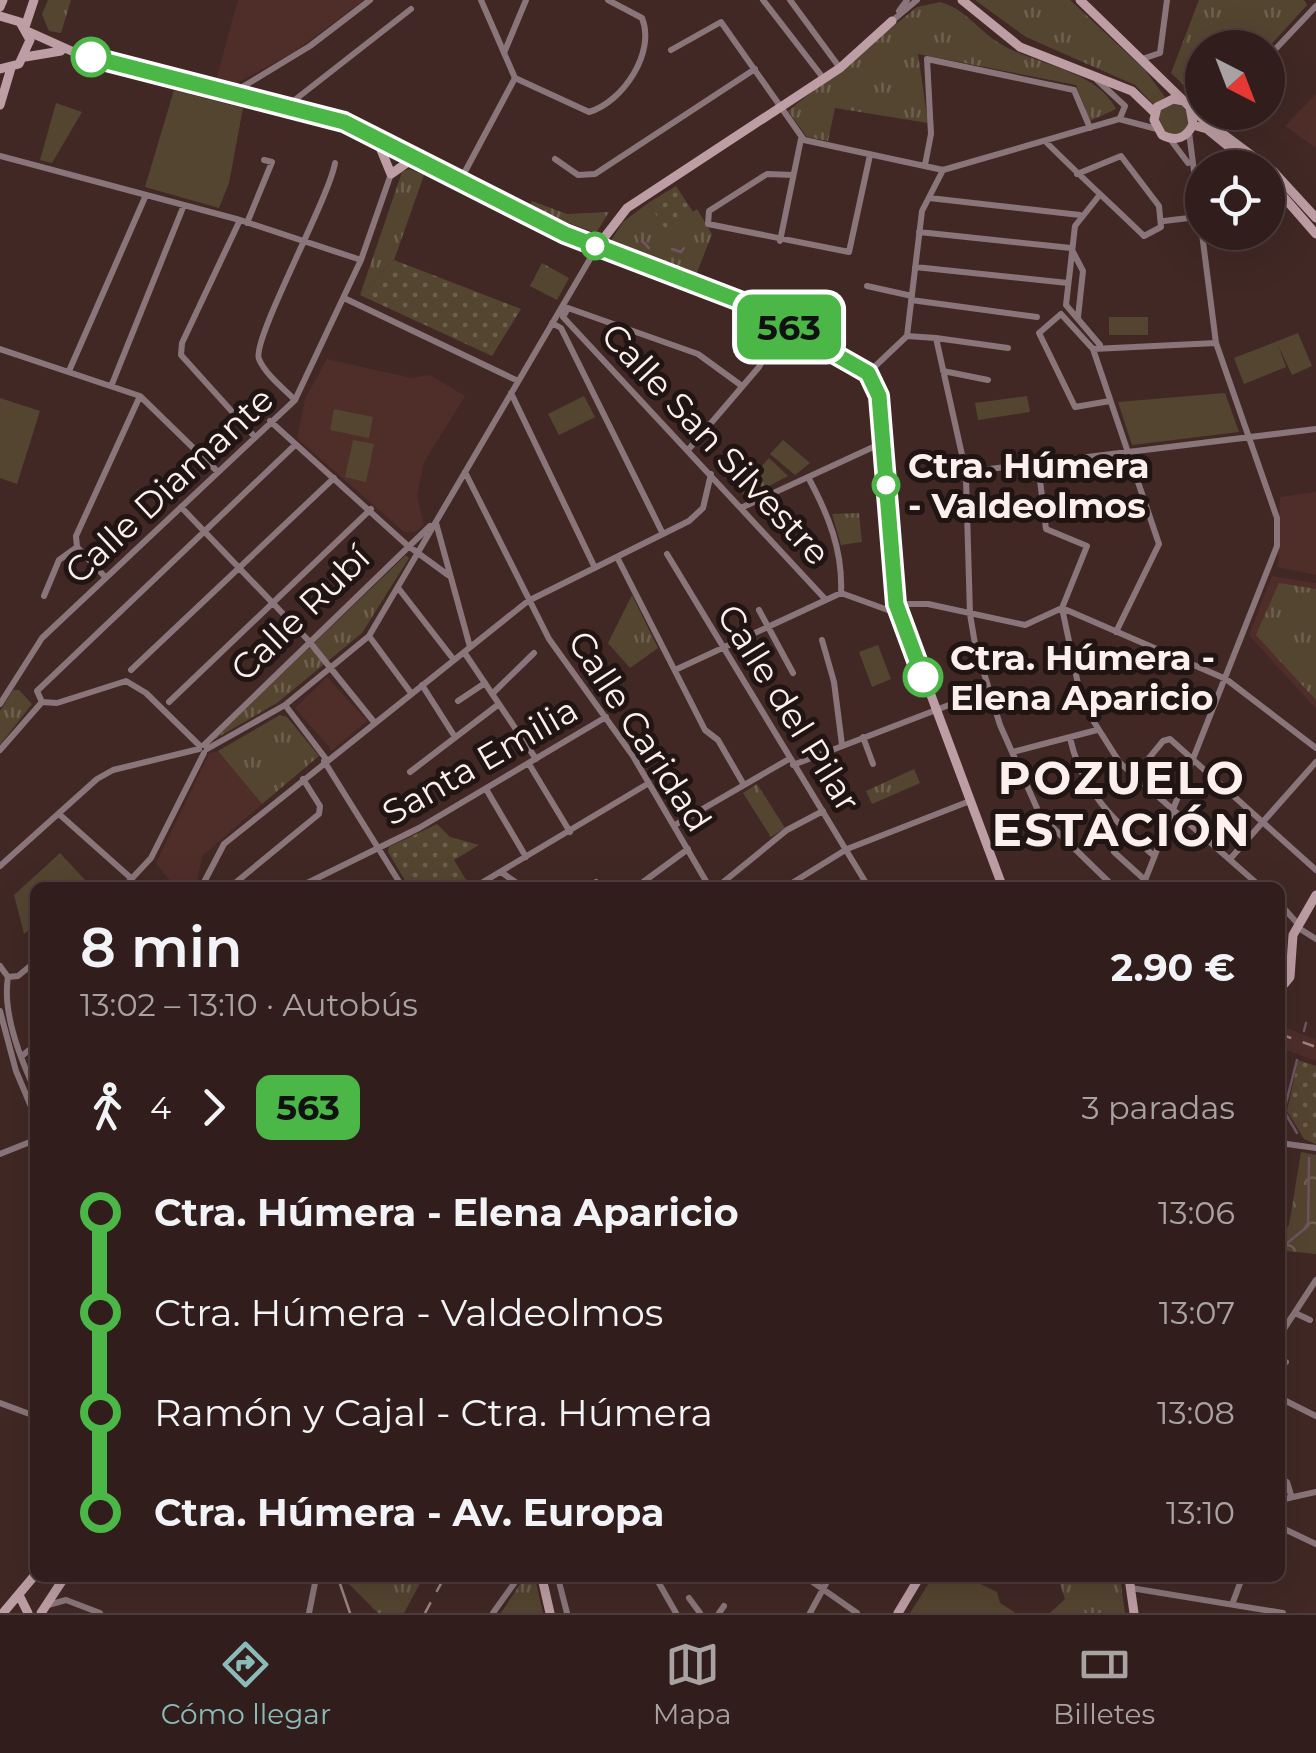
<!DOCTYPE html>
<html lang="es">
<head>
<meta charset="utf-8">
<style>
  body { margin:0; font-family:Montserrat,sans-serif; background:#3d2b29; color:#f1f3f6; height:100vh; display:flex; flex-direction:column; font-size:38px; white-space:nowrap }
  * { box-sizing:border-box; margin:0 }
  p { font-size:32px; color:#a8a2a3 }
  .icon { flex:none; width:55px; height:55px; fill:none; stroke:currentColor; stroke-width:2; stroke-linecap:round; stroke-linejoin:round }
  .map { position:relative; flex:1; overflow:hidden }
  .details { position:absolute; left:30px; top:882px; width:1255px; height:700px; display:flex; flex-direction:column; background:#311e1c; border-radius:15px; box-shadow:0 10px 40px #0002,0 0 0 2px #4c3c3b }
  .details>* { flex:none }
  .badge { padding:0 20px; border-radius:15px; font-size:35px; line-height:65px }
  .needle { width:65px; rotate:138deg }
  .buttons { position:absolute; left:1185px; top:30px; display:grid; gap:20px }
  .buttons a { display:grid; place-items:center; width:100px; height:100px; border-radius:50%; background:#311e1c; box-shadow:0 10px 40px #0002,0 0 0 2px #4c3c3b; font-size:50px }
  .map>.badge { position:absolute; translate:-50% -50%; box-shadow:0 0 0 5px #fff }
  .legs { display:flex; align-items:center; gap:15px; height:110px; padding:0 50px; font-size:32px }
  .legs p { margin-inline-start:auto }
  .headline { display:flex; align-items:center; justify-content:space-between; height:170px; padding:0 50px }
  h1 { font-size:55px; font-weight:600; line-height:75px }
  ul { padding:0 50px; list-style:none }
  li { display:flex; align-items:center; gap:35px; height:100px; font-size:38px }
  li i { display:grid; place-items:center; width:15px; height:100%; margin:0 12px; background:currentColor }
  li i::after { content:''; width:25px; height:25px; margin:-12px; border:8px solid; border-radius:50%; background:#311e1c }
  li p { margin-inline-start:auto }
  li:first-child i { background:linear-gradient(#0000 50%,currentColor 0) }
  li:last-child i { background:linear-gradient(currentColor 50%,#0000 0) }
  .tabs { display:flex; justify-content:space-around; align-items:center; height:140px; border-top:2px solid #4c3c3b; background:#311e1c; font-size:28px; color:#a8a2a3 }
  .tabs a { display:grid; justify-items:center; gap:5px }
  .tabs .selected { color:#8bbbb9 }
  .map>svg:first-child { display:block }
  .built { fill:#4f2e2a }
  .grass { fill:url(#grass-dots) }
  .forest { fill:url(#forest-crowns) }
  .park { fill:url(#park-tufts) }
  .garden { fill:#544531 }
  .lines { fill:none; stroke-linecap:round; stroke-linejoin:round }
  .stream { stroke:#6e5562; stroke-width:2.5 }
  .street { stroke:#8a767a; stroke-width:6 }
  .secondary { stroke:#bd9ea4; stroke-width:9 }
  .tram { stroke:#998582; stroke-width:2.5 }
  .rail { stroke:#998582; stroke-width:2.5; stroke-dasharray:12 12; stroke-linecap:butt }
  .line-1-casing { stroke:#fff; stroke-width:22 }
  .line-1 { stroke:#4ab747; stroke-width:15 }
  .stop-1-dot { fill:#fff; stroke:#4ab747; stroke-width:5 }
  .labels { text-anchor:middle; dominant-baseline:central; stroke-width:10; stroke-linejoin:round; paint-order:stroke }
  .street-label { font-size:35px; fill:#fdefed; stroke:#201513 }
  .stop-label { font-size:35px; font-weight:bold; fill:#fdefed; stroke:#201513; text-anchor:start }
  .district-label { font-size:45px; font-weight:bold; letter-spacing:2.5px; fill:#fdefed; stroke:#201513 }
</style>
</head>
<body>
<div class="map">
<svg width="1316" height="1613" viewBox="0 0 1316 1613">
  <defs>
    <pattern id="grass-dots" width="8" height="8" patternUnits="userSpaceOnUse" patternTransform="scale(2.5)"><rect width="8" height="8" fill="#544531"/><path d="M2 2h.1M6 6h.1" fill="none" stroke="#6e604f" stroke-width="1.8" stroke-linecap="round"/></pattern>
    <pattern id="forest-crowns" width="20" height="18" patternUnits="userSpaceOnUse" patternTransform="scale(2.5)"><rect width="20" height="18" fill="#544531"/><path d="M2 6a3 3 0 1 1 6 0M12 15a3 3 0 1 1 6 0" fill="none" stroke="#6e604f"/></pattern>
    <pattern id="park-tufts" width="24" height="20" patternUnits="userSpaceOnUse" patternTransform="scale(2.5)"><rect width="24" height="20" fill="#544531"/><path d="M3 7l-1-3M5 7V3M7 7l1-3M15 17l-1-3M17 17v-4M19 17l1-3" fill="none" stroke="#6e604f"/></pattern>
  </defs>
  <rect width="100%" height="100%" fill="#412825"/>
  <!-- built -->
  <path class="built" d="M238,0h126l-70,52 -62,34 -16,-6z
    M1316,94v54l-31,-22z
    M327,359l84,19 19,-3 35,21 -41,66 -7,34 7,29 -9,7h-11l-107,-94 8,-39z
    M1316,492v83l-38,-8 2,-70z
    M1272,576l44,7v126l-67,-74z
    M327,677l40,44 -35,29 -37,-42z
    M218,751l44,53 -60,52 -6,31h-21l-19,-24 53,-109z
    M1280,1025l36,15v21l-36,-13z"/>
  <!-- grass -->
  <path class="grass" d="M676,186l17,26 -27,19 -18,-28z
    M394,260l127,49 -29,47 -132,-61z
    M437,824l13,13 29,8 -25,15 15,25 -60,2 -21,-35 1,-5z
    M1298,1060l18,6v78l-12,-5 -17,-28z"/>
  <!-- forest -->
  <path class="forest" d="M1301,1152l15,3v99l-29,-3 -7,6v-19l9,-13z"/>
  <!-- park -->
  <path class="park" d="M48,0h23l-10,33 -12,-2 -7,-17z
    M975,0h95l75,70 20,27 -11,8 -19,-20 -109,-48z
    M1199,0h105l3,5 -39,43h-66v54l-31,-29z
    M940,2c25,7 35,25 56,39 35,24 100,27 120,68l-26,12 -14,-36 -158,-31 10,69 -93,-15 -7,33 -21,-4 -19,-26 129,-104z
    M1167,102l18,3 6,12 -7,16 -18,2 -10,-19z
    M409,169l15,6 -30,85 -34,35 42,-123z
    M532,201l35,13 42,-2 -13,21 -69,-25z
    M648,203l18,27 31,-21 15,25 -16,41 -86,-33 13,-20z
    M542,263l27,15 -12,22 -27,-14z
    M769,458l19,18 -42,22 -6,-7z
    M859,513l3,29 -21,3 -9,-31z
    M406,555l3,3 -47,75 -85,70 -64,37z
    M1279,583l37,6v111l-60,-65z
    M632,595l26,53 -28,20 -22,-25z
    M13,690h6l13,14 -32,41v-34z
    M280,715l7,2 32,39 -57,48 -44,-53z
    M914,769l6,14 -48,21 -6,-13z
    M757,784l28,44 -14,9 -28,-44z
    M343,1578h80l-19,35h-26z
    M524,1578h11l8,35h-42z
    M1058,1578h62l5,35h-75l15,-14z"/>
  <!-- garden -->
  <path class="garden" d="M174,90l69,18 -14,75 -10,25 -74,-21z
    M56,103l26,9 -30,51 -12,-3z
    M1109,317h39v18h-39z
    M1298,333l14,33 -20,9 -14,-30 8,22 -42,17 -10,-26z
    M1225,393l14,39 -107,13 -14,-43z
    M584,396l11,21 -36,18 -11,-21z
    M1027,396l3,16 -52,8 -3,-17z
    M0,398l40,13 -23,73 -17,-6z
    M334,409l39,8 -4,21 -39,-8z
    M353,440l21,4 -8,38 -21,-5z
    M783,440l27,23 -15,12 -25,-21z
    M878,645l13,34 -19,8 -13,-35z
    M60,853l27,29 -7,5 -45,1v37l-11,9 -10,-39z
    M932,1578h36l29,14 3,11 16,10h-106z"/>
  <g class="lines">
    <!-- stream -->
    <path class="stream" d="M642,241l7,7
      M672,249l9,3 3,-4
      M1304,1031l2,-8
      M1297,1060l-13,51 13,22
      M1280,1249l28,-23 1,-68"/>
    <!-- street -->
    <path class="street" d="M763,0l61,79
      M790,0l50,68
      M899,11l8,-11
      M892,21l25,-21
      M671,50l50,-28 83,118 139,30 176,-51 38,10
      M504,53l22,-53
      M1268,57l48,-51
      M1142,59l18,-6 7,-53
      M515,78l74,34c34,-10 67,-60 53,-94l-34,-18
      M1097,80l28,26 -5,12
      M234,92l76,-46 60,-46
      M287,106l124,-97
      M1170,139l18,24
      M1046,142c33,33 65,62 98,94l17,-9 -2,-21 -38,-50 -44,18
      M0,156l240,64 121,40
      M555,159l23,16 17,-1 160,-105
      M925,165l6,-31 -4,-75 147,31 16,38
      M793,175l-26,-1 -58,37 -1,13 141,28 21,-97
      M460,181l55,-103 -34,-78
      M1098,197l-23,29 -9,79 34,40
      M929,198l151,17
      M240,220l-58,123 -1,12 74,82
      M1164,221l33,-4
      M247,223l25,-61 -8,-2
      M919,232l152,16 12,23 -5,46
      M780,241l21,-102
      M915,267l153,16
      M867,286l45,10
      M344,298l174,83
      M911,300l126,17
      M568,308l-5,9 263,283
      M568,308l130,46 44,32
      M552,323l9,5 102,206
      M907,336l29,2 28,126 9,7 -7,7 -8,-4 6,-10
      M907,336l15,-125 21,-41
      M936,338l72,10
      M0,349l140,47 78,76
      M1093,349l-32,-35 -22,19 36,74 35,-6
      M69,371l77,-176
      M943,371l45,9
      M868,373l39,-37
      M112,384l72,-179
      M511,393l84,175
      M295,400c-11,-11 -30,-26 -36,-41 -8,-18 70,-160 76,-196
      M270,421l137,124 41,30
      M688,450l71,-83 24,-42
      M1038,464l8,65 41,17 -25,62 20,95 38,60 142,125
      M973,471l343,-42
      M465,472l84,167 84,117 77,132
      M808,477c20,37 35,73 33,116
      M966,478l4,136 5,30 25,81 40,90 75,73
      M181,507l127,133 66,82
      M743,507l139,-64
      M436,523l34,124
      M667,554l202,334
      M617,557l88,173 13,10 26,45
      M106,578l-29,-31 -1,-11 64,-140
      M399,589l55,71
      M44,596l15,-36 18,-13
      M897,604h31l97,21 37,-17 164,71 90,69
      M759,610l34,63
      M1116,632l43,-88 -66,-195 123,-6
      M369,636l42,57
      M822,640l12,42 8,63
      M464,652l72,107
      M131,670l203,-192
      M675,670l166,-77 58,21
      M422,685l33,52
      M492,694l42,-41
      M458,701l27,-18
      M42,702l-5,-11 257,-245
      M169,702l202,-193
      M0,704l42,-66 253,-238 66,-140 30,-86
      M285,705l41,54
      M863,737l10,27
      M1070,738c12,54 45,83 84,118
      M204,745l226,-219
      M207,749l78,-44 84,-69 228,-389
      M0,750l42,-48 15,1 69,-22 20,12 54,53
      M1013,752l84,-22
      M324,761l79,127
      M529,764l41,68
      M793,765l195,-75
      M410,772l89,-68
      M1136,774l27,-33 7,-2 146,131
      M486,789l40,68
      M59,814l73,65
      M675,825l114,-66
      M1114,852l31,28
      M1230,859l86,-97
      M0,866l97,-87 16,-9 86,-21
      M501,872l23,16
      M596,882l4,6
      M123,888l28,-30 53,-105
      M201,888l23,-44 304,-243 161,-80 14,-13 8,-34
      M229,888l90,-74 1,-8 -17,-27
      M297,888l122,-60 187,-111
      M473,888l176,-105
      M635,888l53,-39
      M716,888l71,-58 36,-19
      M784,888l63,-39 123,-48
      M1142,888l135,-342v-28l-61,-175 -27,-211
      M1280,904l18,20
      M1297,927l19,12
      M0,966l8,11c-6,35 12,81 27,113
      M8,977l10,-1 17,-14
      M0,1011l16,60 19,45
      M22,1056l13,-11
      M1280,1143l36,5
      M0,1154l35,-14
      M1295,1313l15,7
      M1280,1335l36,-55
      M1280,1360l6,2
      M1280,1398l36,18
      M0,1403l35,13
      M1280,1478l7,4 4,13
      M1280,1500l36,-8
      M1280,1527l36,17
      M558,1578l9,35
      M656,1578l20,35
      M807,1578l50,35
      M1131,1588l152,25
      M689,1598l11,15
      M1233,1602l9,-24
      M48,1605l18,-5 34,13
      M309,1613l7,-35
      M493,1613l25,-35
      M719,1613l5,-7
      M810,1613l19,-35"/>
    <!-- secondary -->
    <path class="secondary" d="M962,0l58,47 112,44 23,22
      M1080,0l110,107 3,17c-6,14 -17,18 -31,11l-8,-15 3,-13 16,-8 11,2
      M0,7l3,-7
      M0,16l20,6 10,18 -11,24 -19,5
      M25,27l9,-27
      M27,31l49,22 268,69 221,112 180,69 123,70 11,23 18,208 106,284
      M25,57l36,-6
      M0,105l11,-37
      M1192,111l81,60 43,47
      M1193,125l14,4 48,39
      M377,140l14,34
      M391,174l17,-12 11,2
      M1268,179l48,55
      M597,247l30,-39 213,-140 52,-47
      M1280,989l10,-12 3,-42 23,-40
      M542,1578l8,35
      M1129,1578l5,35
      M20,1597l8,16
      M3,1613l32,-38
      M41,1613l23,-35
      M898,1613l21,-35"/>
    <!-- tram -->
    <path class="tram" d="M338,1578l12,35"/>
    <!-- rail -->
    <path class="rail" d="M1280,1034l36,13
      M425,1613l19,-35"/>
  </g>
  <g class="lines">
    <!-- line-1 casing -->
    <g class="line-1-casing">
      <path id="line-1" d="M91,57l253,65 221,112 180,69 123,70 11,23 17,208 27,73"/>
    </g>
    <!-- line-1 -->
    <use href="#line-1" class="line-1"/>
  </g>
  <!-- markers -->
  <g class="stop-1-dot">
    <circle cx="91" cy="57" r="18"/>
    <circle cx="595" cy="246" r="12"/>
    <circle cx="886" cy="485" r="12"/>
    <circle cx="923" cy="677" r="18"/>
  </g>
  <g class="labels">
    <!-- street labels -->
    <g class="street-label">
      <text transform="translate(716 444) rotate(47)">Calle San Silvestre</text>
      <text transform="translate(169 485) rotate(-43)">Calle Diamante</text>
      <text transform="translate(300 613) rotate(-44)">Calle Rubí</text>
      <text transform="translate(789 708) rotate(58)">Calle del Pilar</text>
      <text transform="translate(640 731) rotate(57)">Calle Caridad</text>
      <text transform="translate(480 761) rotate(-30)">Santa Emilia</text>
    </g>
    <!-- stop labels -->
    <g class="stop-label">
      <text x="908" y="465">Ctra. Húmera<tspan x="908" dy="40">- Valdeolmos</tspan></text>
      <text x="950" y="657">Ctra. Húmera -<tspan x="950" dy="40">Elena Aparicio</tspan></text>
    </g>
    <!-- district labels -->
    <g class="district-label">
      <text x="1122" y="777">POZUELO<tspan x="1122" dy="52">ESTACIÓN</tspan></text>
    </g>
  </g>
</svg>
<div class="buttons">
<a><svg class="needle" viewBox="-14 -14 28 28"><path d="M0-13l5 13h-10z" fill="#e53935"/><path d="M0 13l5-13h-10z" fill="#a8a2a3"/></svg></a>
<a><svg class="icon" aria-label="locate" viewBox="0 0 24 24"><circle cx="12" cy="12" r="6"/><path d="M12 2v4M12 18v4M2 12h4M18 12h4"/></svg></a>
</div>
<b class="badge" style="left:789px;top:327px;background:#4ab747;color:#111">563</b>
<section class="details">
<div class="headline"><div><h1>8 min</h1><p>13:02 – 13:10 · Autobús</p></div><b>2.90 €</b></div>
<div class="legs"><svg class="icon" aria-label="walk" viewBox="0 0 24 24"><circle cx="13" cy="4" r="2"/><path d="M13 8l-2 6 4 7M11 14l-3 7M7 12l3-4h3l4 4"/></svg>4<svg class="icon" aria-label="forward" viewBox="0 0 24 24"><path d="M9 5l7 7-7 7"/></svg><b class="badge" style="background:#4ab747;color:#111">563</b><p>3 paradas</p></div>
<ul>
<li><i style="color:#4ab747"></i><b>Ctra. Húmera - Elena Aparicio</b><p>13:06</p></li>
<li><i style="color:#4ab747"></i><span>Ctra. Húmera - Valdeolmos</span><p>13:07</p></li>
<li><i style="color:#4ab747"></i><span>Ramón y Cajal - Ctra. Húmera</span><p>13:08</p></li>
<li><i style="color:#4ab747"></i><b>Ctra. Húmera - Av. Europa</b><p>13:10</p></li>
</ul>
</section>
</div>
<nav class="tabs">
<a class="selected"><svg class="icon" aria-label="directions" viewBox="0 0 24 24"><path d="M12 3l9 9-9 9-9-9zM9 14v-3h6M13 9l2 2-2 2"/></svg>Cómo llegar</a>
<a><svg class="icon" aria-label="map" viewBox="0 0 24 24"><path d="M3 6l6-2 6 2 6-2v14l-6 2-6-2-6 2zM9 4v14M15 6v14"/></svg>Mapa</a>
<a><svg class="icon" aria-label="tickets" viewBox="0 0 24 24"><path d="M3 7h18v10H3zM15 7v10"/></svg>Billetes</a>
</nav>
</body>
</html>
